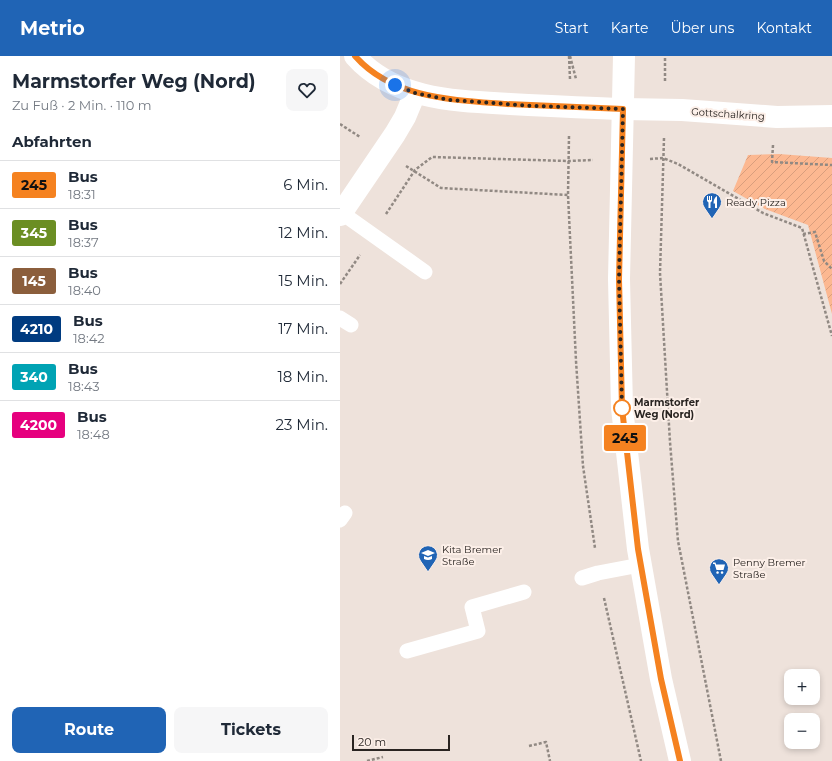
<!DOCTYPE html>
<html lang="de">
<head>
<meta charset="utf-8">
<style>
  body { margin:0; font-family:Montserrat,sans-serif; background:#f6f6f7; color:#1f2937; height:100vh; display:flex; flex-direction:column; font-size:15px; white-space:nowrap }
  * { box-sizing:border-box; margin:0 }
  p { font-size:13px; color:#747a83 }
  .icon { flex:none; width:22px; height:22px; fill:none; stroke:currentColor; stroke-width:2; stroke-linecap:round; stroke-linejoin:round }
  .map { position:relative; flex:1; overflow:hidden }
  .side { display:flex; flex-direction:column; background:#fff; width:340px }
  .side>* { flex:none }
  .badge { padding:0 8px; border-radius:3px; font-size:14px; line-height:26px }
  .fabs { position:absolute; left:444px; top:613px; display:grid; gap:8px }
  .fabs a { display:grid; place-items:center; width:36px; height:36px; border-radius:8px; background:#fff; box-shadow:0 2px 6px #0003; font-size:20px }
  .scale { position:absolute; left:12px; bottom:10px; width:98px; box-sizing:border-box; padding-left:4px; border:2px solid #292421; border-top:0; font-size:11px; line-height:14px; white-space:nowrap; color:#292421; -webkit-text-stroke:3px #fcefe8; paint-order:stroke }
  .you { position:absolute; width:20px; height:20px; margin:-10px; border:3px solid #fff; border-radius:50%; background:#1a73e8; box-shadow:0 0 0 6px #1a73e833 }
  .map>.badge { position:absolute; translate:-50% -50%; box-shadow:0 0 0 2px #fff }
  h2 { padding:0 12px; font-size:15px; line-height:36px }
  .round { display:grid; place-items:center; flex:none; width:42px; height:42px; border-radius:8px; background:#f6f6f7 }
  .headline { display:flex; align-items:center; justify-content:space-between; height:68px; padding:0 12px }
  h1 { font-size:19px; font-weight:700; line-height:30px }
  .cta { display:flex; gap:8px; margin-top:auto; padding:8px 12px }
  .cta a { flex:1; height:46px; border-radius:8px; background:#2064b5; color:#fff; font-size:16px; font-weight:700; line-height:46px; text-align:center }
  .cta a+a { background:#f6f6f7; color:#1f2937 }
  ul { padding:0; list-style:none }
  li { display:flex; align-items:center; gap:12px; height:48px; padding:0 12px; border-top:1px solid #e0e1e3 }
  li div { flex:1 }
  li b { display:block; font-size:15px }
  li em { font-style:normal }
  li .badge { min-width:44px; font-weight:700; text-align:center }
  header { display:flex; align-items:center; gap:24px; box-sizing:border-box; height:56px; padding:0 20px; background:#2064b5; color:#fff }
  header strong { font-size:19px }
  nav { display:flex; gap:22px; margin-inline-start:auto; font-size:14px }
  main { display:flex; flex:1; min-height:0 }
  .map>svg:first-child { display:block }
  .garden { fill:url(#garden-furrows) }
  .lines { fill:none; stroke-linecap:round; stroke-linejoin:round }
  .path { stroke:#918983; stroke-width:2.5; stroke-dasharray:3 2; stroke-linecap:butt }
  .service { stroke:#fff; stroke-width:15 }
  .minor { stroke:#fff; stroke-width:22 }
  .tertiary { stroke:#fff; stroke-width:22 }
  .secondary { stroke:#fff; stroke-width:22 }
  .line-casing { stroke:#fff; stroke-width:9 }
  .line { stroke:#f58220; stroke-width:6 }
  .walk { stroke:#292421; stroke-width:4; stroke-dasharray:0 7.2 }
  .stop-dot { fill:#fff; stroke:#f58220; stroke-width:2 }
  .labels { text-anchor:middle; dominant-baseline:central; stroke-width:4; stroke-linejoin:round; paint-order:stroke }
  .street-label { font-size:10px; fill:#292421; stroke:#fcefe8 }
  .poi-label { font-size:10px; fill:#292421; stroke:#fcefe8; text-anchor:start }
  .stop-label { font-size:10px; font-weight:bold; fill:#292421; stroke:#fcefe8; text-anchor:start }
</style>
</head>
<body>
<header>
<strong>Metrio</strong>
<nav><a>Start</a><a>Karte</a><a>Über uns</a><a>Kontakt</a></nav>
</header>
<main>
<section class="side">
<div class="headline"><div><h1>Marmstorfer Weg (Nord)</h1><p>Zu Fuß · 2 Min. · 110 m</p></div><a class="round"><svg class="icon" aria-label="heart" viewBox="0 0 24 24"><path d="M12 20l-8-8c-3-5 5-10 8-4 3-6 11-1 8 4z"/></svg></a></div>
<h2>Abfahrten</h2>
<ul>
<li><span class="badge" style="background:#f58220;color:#111">245</span><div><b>Bus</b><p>18:31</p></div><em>6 Min.</em></li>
<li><span class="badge" style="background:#6b8e23;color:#fff">345</span><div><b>Bus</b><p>18:37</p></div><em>12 Min.</em></li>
<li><span class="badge" style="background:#8b5e3c;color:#fff">145</span><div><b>Bus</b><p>18:40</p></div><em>15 Min.</em></li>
<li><span class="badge" style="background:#003b80;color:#fff">4210</span><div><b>Bus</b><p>18:42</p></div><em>17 Min.</em></li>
<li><span class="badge" style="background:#00a3b4;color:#fff">340</span><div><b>Bus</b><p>18:43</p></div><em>18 Min.</em></li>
<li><span class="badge" style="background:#e6007e;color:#fff">4200</span><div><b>Bus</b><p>18:48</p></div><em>23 Min.</em></li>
</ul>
<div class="cta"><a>Route</a><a>Tickets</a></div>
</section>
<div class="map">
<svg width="492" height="705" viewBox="0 0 492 705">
  <defs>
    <pattern id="garden-furrows" width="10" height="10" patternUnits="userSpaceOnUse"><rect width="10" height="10" fill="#fcb891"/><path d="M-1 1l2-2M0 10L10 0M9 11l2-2" fill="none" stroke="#d89e7d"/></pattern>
  </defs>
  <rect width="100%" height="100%" fill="#eee2db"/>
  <!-- garden -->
  <path class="garden" d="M439,98l53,4v156l-24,-89 -43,-16 -32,-18 15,-36z"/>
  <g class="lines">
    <!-- path -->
    <path class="path" d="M229,0l1,23
      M230,0l6,23
      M325,25v-25
      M0,68l20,13
      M229,80l-1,59 8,166 7,105 12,82
      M324,82l-4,135 10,169 8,99 43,220
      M433,89l-1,17 60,3
      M310,103l13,-1 15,6 85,49 39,15 30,108
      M66,110l35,22 127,7
      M46,158l29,-44 17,-13 136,4 25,-1
      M463,178l12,-2 9,29 8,8
      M0,228l20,-29
      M264,542l37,163
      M189,690l17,-4 4,19
      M27,705l16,-4"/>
    <!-- service -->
    <path class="service" d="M2,157l83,59
      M0,262l11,7
      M0,464l5,-7
      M242,522l16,-5 42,-8
      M67,595l71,-20 -6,-24 52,-15"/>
    <!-- minor -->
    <path class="minor" d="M283,53l59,1 95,7 55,-1"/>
    <!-- tertiary -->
    <path class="tertiary" d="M15,0c39,44 101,45 155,48 38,2 76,4 113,5
      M0,159l55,-81 10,-17 10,-24"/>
    <!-- secondary -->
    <path class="secondary" d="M284,0l-5,223 3,129 16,141 23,130 19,82"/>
  </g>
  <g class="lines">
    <!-- line casing -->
    <g class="line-casing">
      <path id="line" d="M15,0c38,43 99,44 152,48 39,2 77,3 116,5l-4,170 3,129 16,141 23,130 19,82"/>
    </g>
    <!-- line -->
    <use href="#line" class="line"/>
    <!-- walk -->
    <path class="walk" d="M55,29l20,8 35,7 84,6 89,3 -4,170 3,129"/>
  </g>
  <!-- icons -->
  <defs>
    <g id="restaurant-pin" transform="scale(1)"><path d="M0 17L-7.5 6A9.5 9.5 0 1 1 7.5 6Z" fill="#2064b5" stroke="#fcefe8"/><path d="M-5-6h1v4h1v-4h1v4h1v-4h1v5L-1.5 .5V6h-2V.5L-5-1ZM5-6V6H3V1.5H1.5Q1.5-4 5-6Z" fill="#fff"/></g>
    <g id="school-pin" transform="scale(1)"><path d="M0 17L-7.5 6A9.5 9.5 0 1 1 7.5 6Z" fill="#2064b5" stroke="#fcefe8"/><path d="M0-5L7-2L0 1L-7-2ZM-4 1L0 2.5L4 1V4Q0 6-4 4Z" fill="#fff"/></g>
    <g id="supermarket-pin" transform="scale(1)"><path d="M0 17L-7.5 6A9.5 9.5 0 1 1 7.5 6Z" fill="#2064b5" stroke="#fcefe8"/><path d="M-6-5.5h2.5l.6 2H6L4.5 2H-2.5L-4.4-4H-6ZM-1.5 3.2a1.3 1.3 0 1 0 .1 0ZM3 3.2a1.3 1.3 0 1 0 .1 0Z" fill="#fff"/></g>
  </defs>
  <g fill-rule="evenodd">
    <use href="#restaurant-pin" x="372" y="146"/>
    <use href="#school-pin" x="88" y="499"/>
    <use href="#supermarket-pin" x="379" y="512"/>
  </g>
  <!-- markers -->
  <circle class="stop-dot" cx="282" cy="352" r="8"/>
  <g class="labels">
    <!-- street labels -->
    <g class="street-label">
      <text transform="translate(388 58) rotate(4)">Gottschalkring</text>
    </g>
    <!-- poi labels -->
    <g class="poi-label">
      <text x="386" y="146">Ready Pizza</text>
      <text x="102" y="493">Kita Bremer<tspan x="102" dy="12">Straße</tspan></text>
      <text x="393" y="506">Penny Bremer<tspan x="393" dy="12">Straße</tspan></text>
    </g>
    <!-- stop labels -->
    <g class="stop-label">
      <text x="294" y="346">Marmstorfer<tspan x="294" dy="12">Weg (Nord)</tspan></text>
    </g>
  </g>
</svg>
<div class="fabs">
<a>+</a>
<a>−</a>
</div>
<div class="scale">20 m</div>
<div class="you" style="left:55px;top:29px"></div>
<b class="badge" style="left:285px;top:382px;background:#f58220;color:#111">245</b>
</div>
</main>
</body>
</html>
